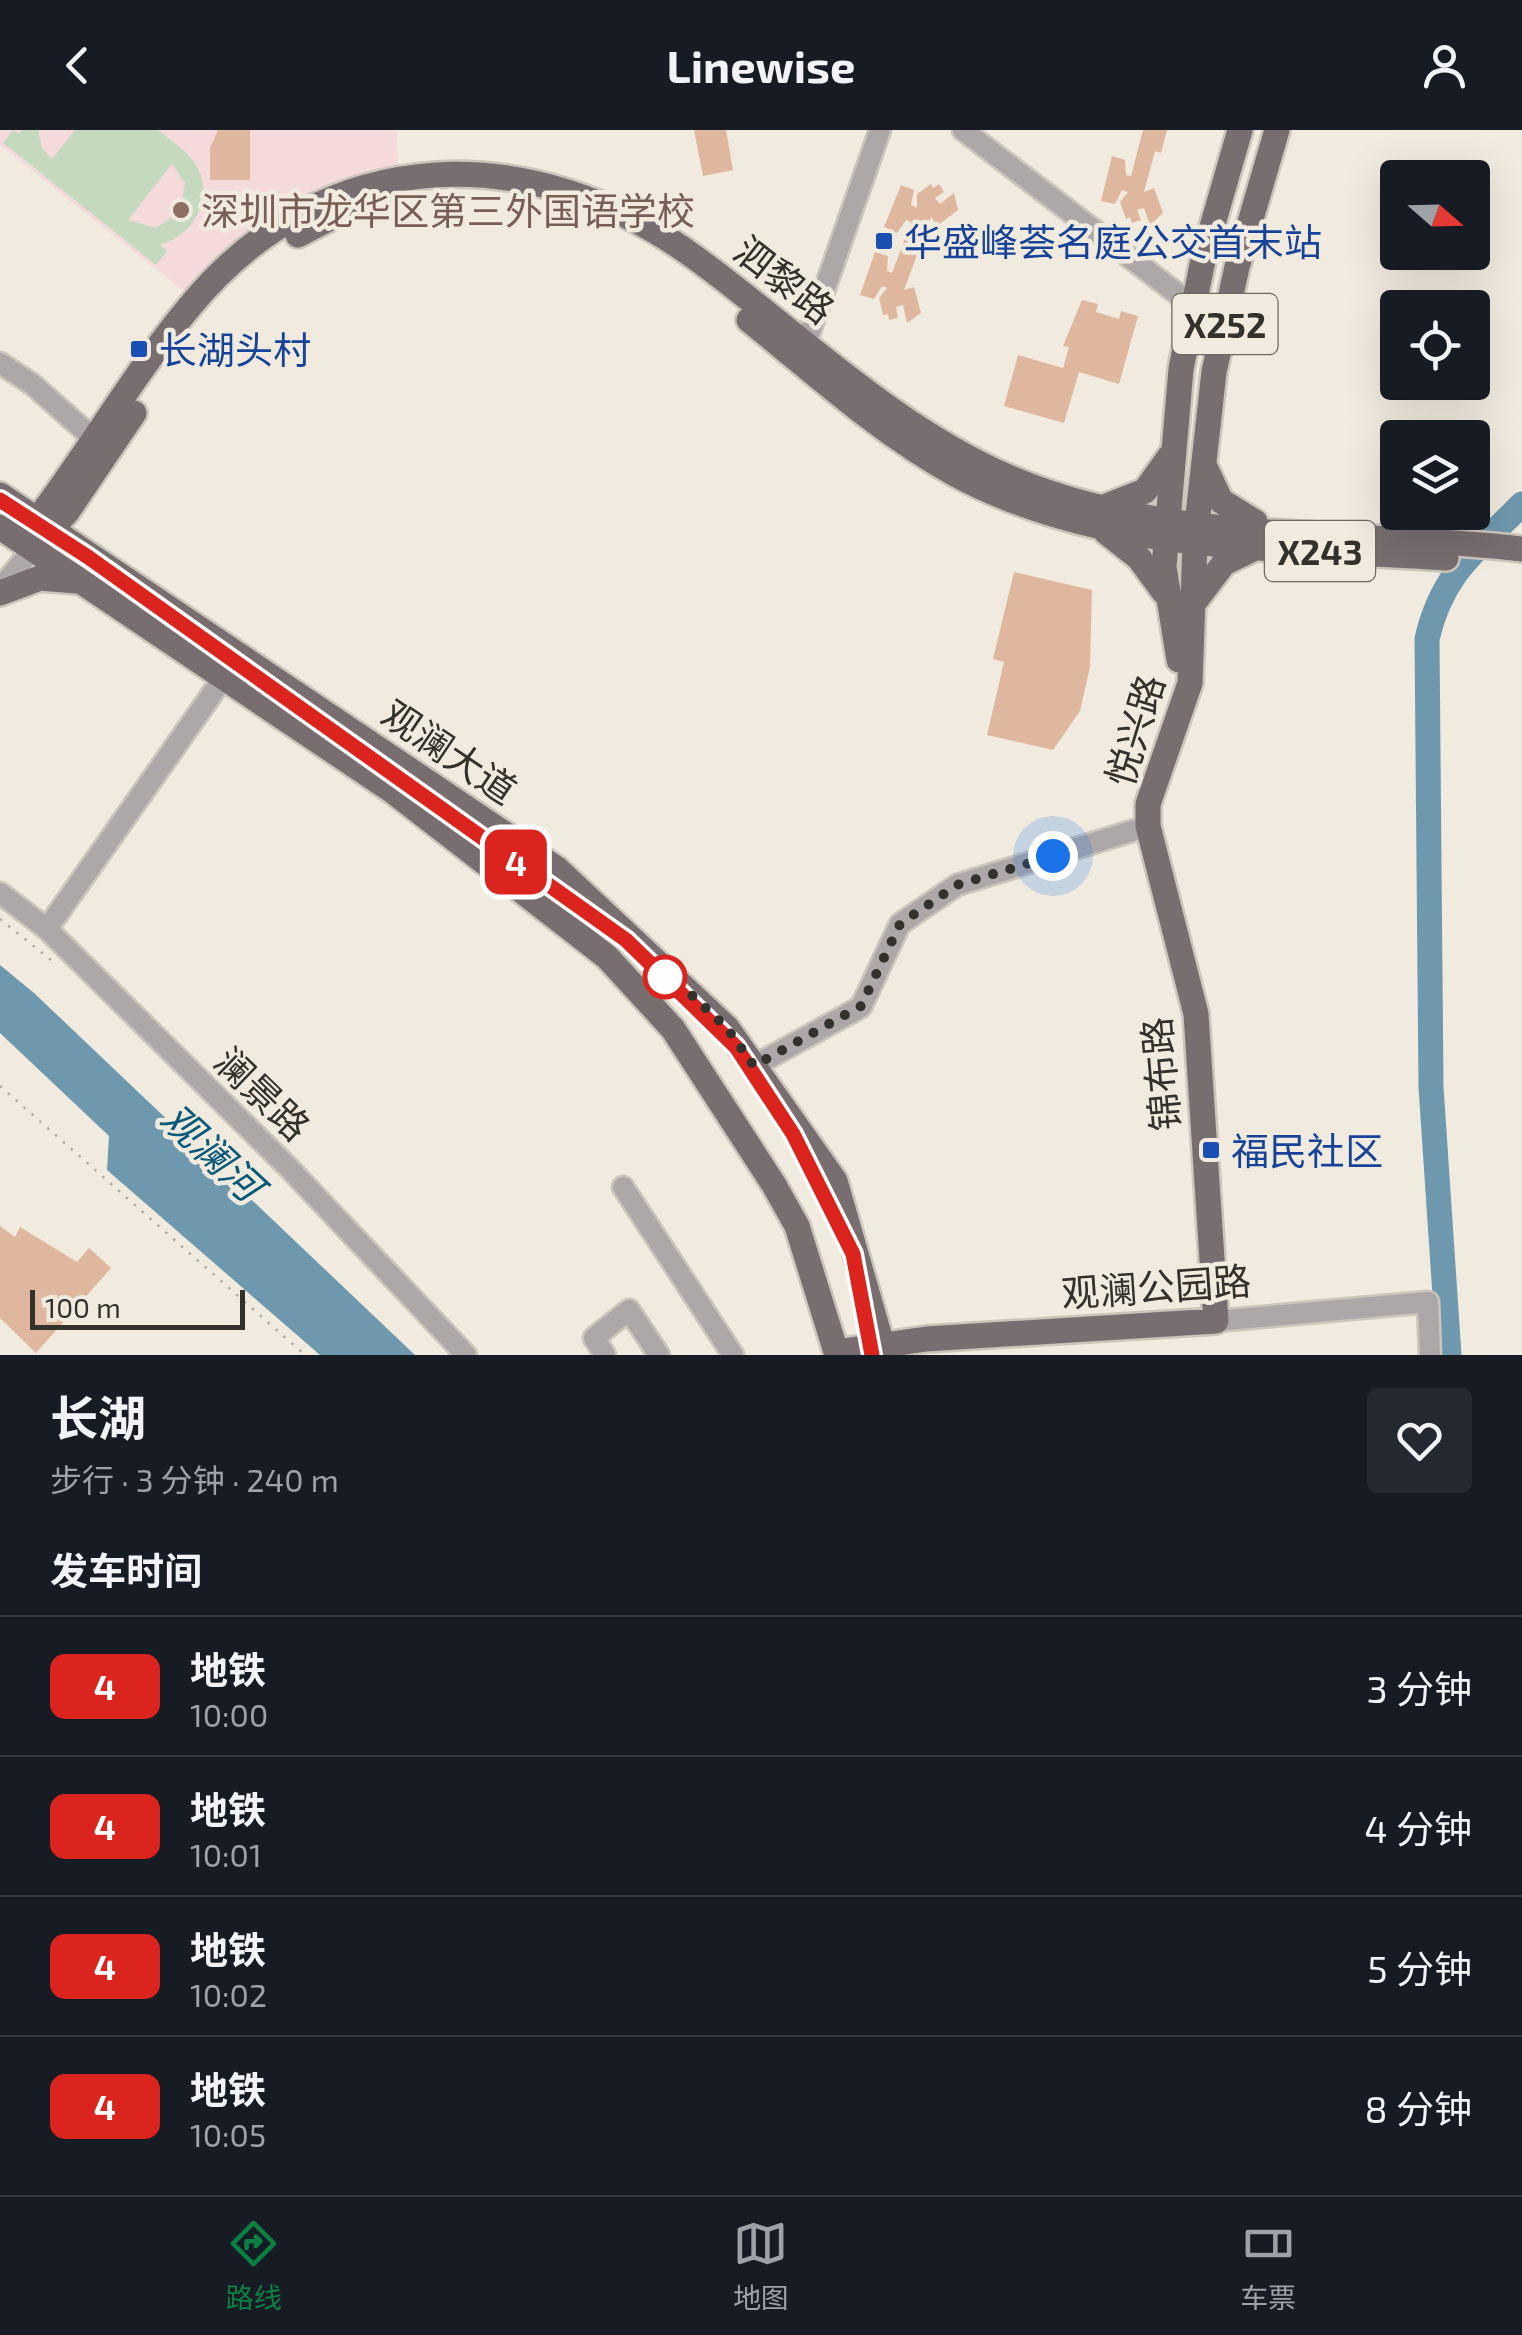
<!DOCTYPE html>
<html lang="zh">
<head>
<meta charset="utf-8">
<style>
  body { margin:0; font-family:"Exo 2","Noto Sans SC",sans-serif; background:#242831; color:#f1f3f6; height:100vh; display:flex; flex-direction:column; font-size:38px; white-space:nowrap }
  * { box-sizing:border-box; margin:0 }
  p { font-size:32px; color:#9ea1a6 }
  .icon { flex:none; width:55px; height:55px; fill:none; stroke:currentColor; stroke-width:2; stroke-linecap:round; stroke-linejoin:round }
  .map { position:relative; height:1225px; overflow:hidden }
  .side { display:flex; flex-direction:column; background:#171b24; flex:1 }
  .side>* { flex:none }
  .badge { padding:0 20px; border-radius:15px; font-size:35px; line-height:65px }
  .needle { width:65px; rotate:110deg }
  .controls { position:absolute; left:1380px; top:30px; display:grid; gap:20px }
  .controls a { display:grid; place-items:center; width:110px; height:110px; border-radius:10px; background:#171b24; box-shadow:0 10px 40px #0002; font-size:50px }
  .scale { position:absolute; left:30px; bottom:25px; width:215px; box-sizing:border-box; padding-left:10px; border:5px solid #33312c; border-top:0; font-size:28px; line-height:35px; white-space:nowrap; color:#33312c; -webkit-text-stroke:8px #f1eadf; paint-order:stroke }
  .you { position:absolute; width:50px; height:50px; margin:-25px; border:8px solid #fff; border-radius:50%; background:#1a73e8; box-shadow:0 0 0 15px #1a73e833 }
  .map>.badge { position:absolute; translate:-50% -50%; box-shadow:0 0 0 5px #fff }
  h2 { padding:0 50px; font-size:38px; line-height:90px }
  .round { display:grid; place-items:center; flex:none; width:105px; height:105px; border-radius:10px; background:#242831 }
  .headline { display:flex; align-items:center; justify-content:space-between; height:170px; padding:0 50px }
  h1 { font-size:48px; font-weight:700; line-height:75px }
  ul { padding:0; list-style:none }
  li { display:flex; align-items:center; gap:30px; height:140px; padding:0 50px; border-top:2px solid #363941 }
  li div { flex:1 }
  li b { display:block; font-size:38px }
  li em { font-style:normal }
  li .badge { min-width:110px; font-weight:700; text-align:center }
  header { display:flex; justify-content:space-between; align-items:center; height:130px; padding:0 50px; background:#171b24; font-size:45px; font-weight:700 }
  .tab-bar { display:flex; justify-content:space-around; align-items:center; height:140px; border-top:2px solid #363941; background:#171b24; font-size:28px; color:#9ea1a6 }
  .tab-bar a { display:grid; justify-items:center; gap:5px }
  .tab-bar .active { color:#0b8043 }
  .map>svg:first-child { display:block }
  .education { fill:#f5dadb }
  .green { fill:#c5d9bf; fill-rule:evenodd }
  .water { fill:#6e98ae }
  .lines { fill:none; stroke-linecap:round; stroke-linejoin:round }
  .stream { stroke:#6e98ae; stroke-width:4 }
  .river { stroke:#6e98ae; stroke-width:25 }
  .building { fill:#dfb79f }
  .minor-casing { stroke:#cbc5bb; stroke-width:25 }
  .major-casing { stroke:#cbc5bb; stroke-width:30 }
  .path { stroke:#b1aca3; stroke-width:2.5; stroke-dasharray:2.5 8; stroke-linecap:butt }
  .minor { stroke:#ada7a8; stroke-width:20 }
  .major { stroke:#786e70; stroke-width:25 }
  .line-casing { stroke:#fff; stroke-width:22 }
  .line { stroke:#dc241f; stroke-width:15 }
  .walk { stroke:#33312c; stroke-width:10; stroke-dasharray:0 18 }
  .education-dot { fill:#8d6e63; stroke:#f1eadf; stroke-width:4 }
  .transit-dot { fill:#1a4fb4; stroke:#f1eadf; stroke-width:4 }
  .stop-dot { fill:#fff; stroke:#dc241f; stroke-width:5 }
  .labels { text-anchor:middle; dominant-baseline:central; stroke-width:9; stroke-linejoin:round; paint-order:stroke }
  .shield { fill:#f1eadf; stroke:#6c6862; stroke-width:2.5 }
  .shield-label { font-size:35px; font-weight:bold; fill:#33312c }
  .education-label { font-size:38px; fill:#785e54; stroke:#f1eadf; text-anchor:start }
  .transit-label { font-size:38px; fill:#164399; stroke:#f1eadf; text-anchor:start }
  .street-label { font-size:38px; fill:#33312c; stroke:#f1eadf }
  .water-label { font-size:40px; font-style:italic; fill:#095a7a; stroke:#f1eadf }
</style>
</head>
<body>
<header><svg class="icon" aria-label="back" viewBox="0 0 24 24"><path d="M15 5l-7 7 7 7"/></svg>Linewise<svg class="icon" aria-label="person" viewBox="0 0 24 24"><circle cx="12" cy="8" r="4"/><path d="M4 21q1-7 8-7t8 7"/></svg></header>
<div class="map">
<svg width="1522" height="1225" viewBox="0 0 1522 1225">
  <rect width="100%" height="100%" fill="#f1eadf"/>
  <!-- education -->
  <path class="education" d="M0,0h397l1,36 -70,20 -63,34 -56,45 -24,27 -185,-147z"/>
  <!-- green -->
  <path class="green" d="M13,0l7,4 1,-4h17l4,18 10,11 23,-29h83c12,10 27,19 36,32 23,34 1,72 -34,83l7,6 -11,14 -153,-122zM172,34l13,19 -5,29 -24,16 -28,-8z"/>
  <!-- water -->
  <path class="water" d="M0,835l34,28 381,362h-95l-213,-185 2,-34 -109,-103z"/>
  <g class="lines">
    <!-- stream -->
    <path class="stream" d="M1517,380h5"/>
    <!-- river -->
    <path class="river" d="M1449,1225l-18,-268 -4,-448c15,-66 49,-88 95,-135"/>
  </g>
  <!-- building -->
  <path class="building" d="M218,0h32v50h-40v-32z
    M694,0h32l7,40 -30,6z
    M1143,0h24l-6,23 -6,-2 -11,41 10,-4 9,25 -13,12 -6,-17 -7,2 4,10 -9,3 -2,-6 -4,2 -6,-17 8,-10 -6,-2 -7,14 -14,-3 11,-45 13,4 1,15 5,1z
    M931,54l2,4 6,-4 5,8 -9,6 5,6 14,-11 4,17 -21,16 -6,-9 -27,73 10,-3 7,26 -14,10 -4,-18 -7,2 2,11 -9,2 -1,-6 -5,1 -4,-17 8,-10 -5,-2 -8,13 -14,-4 15,-43 13,4 -1,15 5,2 19,-51 -5,-2 -9,13 -13,-6 17,-42 13,5 -3,15 6,3v-14z
    M1082,170l16,4 -2,8 23,7 2,-8 17,5 -19,68 -40,-12 -15,51 -60,-17 14,-51 45,13 6,-21 -6,-1z
    M1014,442l78,18 -2,77 -10,44 -27,39 -66,-15 17,-73 -11,-3z
    M0,1096l15,11 5,-10 57,35 12,-14 22,20 -75,85 -36,-35z"/>
  <g class="lines">
    <!-- minor casing -->
    <g class="minor-casing">
      <path id="minor" d="M963,0l229,175
        M802,224l78,-224
        M0,233l32,21 63,56
        M0,459l33,-40
        M0,763l47,36 242,239 177,187
        M47,799l177,-252
        M754,936l107,-59 39,-83 57,-39 191,-59
        M623,1057l110,168
        M1216,1191l212,-19 2,53
        M605,1225l-11,-17 35,-28 30,45"/>
    </g>
    <!-- major casing -->
    <g class="major-casing">
      <path id="major" d="M298,105l44,-23 48,-15
        M749,190c66,53 131,113 206,154 149,81 327,73 491,84
        M1205,337l16,34 34,21
        M0,365l557,374 170,159 108,153 50,174
        M1107,376l38,-15 25,-35
        M0,397l394,265 213,165 66,72 101,156 23,41 40,129
        M1106,402l33,26 25,34
        M21,411c61,-76 108,-162 170,-236 136,-164 342,-167 506,-46 101,74 194,167 311,218 155,68 348,53 514,72
        M39,412l28,-30 67,-99
        M0,463l40,-15 36,3
        M1196,470l28,-37 29,-14
        M1179,530l-15,-93 17,-198 23,-114 36,-125
        M836,1222l90,-13 290,-18 -20,-307 -48,-188v-22l42,-121 5,-141 19,-170 23,-105 40,-137"/>
    </g>
    <!-- path -->
    <path class="path" d="M0,789l57,46
      M0,956l305,269"/>
    <!-- minor -->
    <use href="#minor" class="minor"/>
    <!-- major -->
    <use href="#major" class="major"/>
  </g>
  <g class="lines">
    <!-- line casing -->
    <g class="line-casing">
      <path id="line" d="M0,370l88,57 538,383 110,107 57,87 60,120 19,101"/>
    </g>
    <!-- line -->
    <use href="#line" class="line"/>
    <!-- walk -->
    <path class="walk" d="M665,847l5,-2 57,53 27,38 107,-60 39,-82 57,-39 96,-29"/>
  </g>
  <!-- markers -->
  <circle class="education-dot" cx="181" cy="80" r="10"/>
  <g class="transit-dot">
    <rect x="874" y="101" width="20" height="20" rx="5"/>
    <rect x="129" y="209" width="20" height="20" rx="5"/>
    <rect x="1201" y="1010" width="20" height="20" rx="5"/>
  </g>
  <circle class="stop-dot" cx="665" cy="847" r="20"/>
  <g class="labels">
    <!-- shield labels -->
    <g class="shield">
      <rect x="1172.5" y="164" width="105" height="60" rx="8"/>
      <rect x="1265" y="391" width="110" height="60" rx="8"/>
    </g>
    <g class="shield-label">
      <text x="1225" y="194">X252</text>
      <text x="1320" y="421">X243</text>
    </g>
    <!-- education labels -->
    <g class="education-label">
      <text x="201" y="80">深圳市龙华区第三外国语学校</text>
    </g>
    <!-- transit labels -->
    <g class="transit-label">
      <text x="904" y="111">华盛峰荟名庭公交首末站</text>
      <text x="159" y="219">长湖头村</text>
      <text x="1231" y="1020">福民社区</text>
    </g>
    <!-- street labels -->
    <g class="street-label">
      <text transform="translate(785 149) rotate(38)">泗黎路</text>
      <text transform="translate(1134 600) rotate(-73)">悦兴路</text>
      <text transform="translate(450 621) rotate(34)">观澜大道</text>
      <text transform="translate(1160 944) rotate(-95)">锦布路</text>
      <text transform="translate(263 963) rotate(44)">澜景路</text>
      <text transform="translate(1156 1156) rotate(-4)">观澜公园路</text>
    </g>
    <!-- water labels -->
    <g class="water-label">
      <text transform="translate(213 1021) rotate(43)">观澜河</text>
    </g>
  </g>
</svg>
<div class="controls">
<a><svg class="needle" viewBox="-14 -14 28 28"><path d="M0-13l5 13h-10z" fill="#e53935"/><path d="M0 13l5-13h-10z" fill="#9ea1a6"/></svg></a>
<a><svg class="icon" aria-label="locate" viewBox="0 0 24 24"><circle cx="12" cy="12" r="6"/><path d="M12 2v4M12 18v4M2 12h4M18 12h4"/></svg></a>
<a><svg class="icon" aria-label="layers" viewBox="0 0 24 24"><path d="M12 4l9 5-9 5-9-5zM3 14l9 5 9-5"/></svg></a>
</div>
<div class="scale">100 m</div>
<div class="you" style="left:1053px;top:726px"></div>
<b class="badge" style="left:516px;top:732px;background:#dc241f;color:#fff">4</b>
</div>
<section class="side">
<div class="headline"><div><h1>长湖</h1><p>步行 · 3 分钟 · 240 m</p></div><a class="round"><svg class="icon" aria-label="heart" viewBox="0 0 24 24"><path d="M12 20l-8-8c-3-5 5-10 8-4 3-6 11-1 8 4z"/></svg></a></div>
<h2>发车时间</h2>
<ul>
<li><span class="badge" style="background:#dc241f;color:#fff">4</span><div><b>地铁</b><p>10:00</p></div><em>3 分钟</em></li>
<li><span class="badge" style="background:#dc241f;color:#fff">4</span><div><b>地铁</b><p>10:01</p></div><em>4 分钟</em></li>
<li><span class="badge" style="background:#dc241f;color:#fff">4</span><div><b>地铁</b><p>10:02</p></div><em>5 分钟</em></li>
<li><span class="badge" style="background:#dc241f;color:#fff">4</span><div><b>地铁</b><p>10:05</p></div><em>8 分钟</em></li>
</ul>
</section>
<nav class="tab-bar">
<a class="active"><svg class="icon" aria-label="directions" viewBox="0 0 24 24"><path d="M12 3l9 9-9 9-9-9zM9 14v-3h6M13 9l2 2-2 2"/></svg>路线</a>
<a><svg class="icon" aria-label="map" viewBox="0 0 24 24"><path d="M3 6l6-2 6 2 6-2v14l-6 2-6-2-6 2zM9 4v14M15 6v14"/></svg>地图</a>
<a><svg class="icon" aria-label="tickets" viewBox="0 0 24 24"><path d="M3 7h18v10H3zM15 7v10"/></svg>车票</a>
</nav>
</body>
</html>
